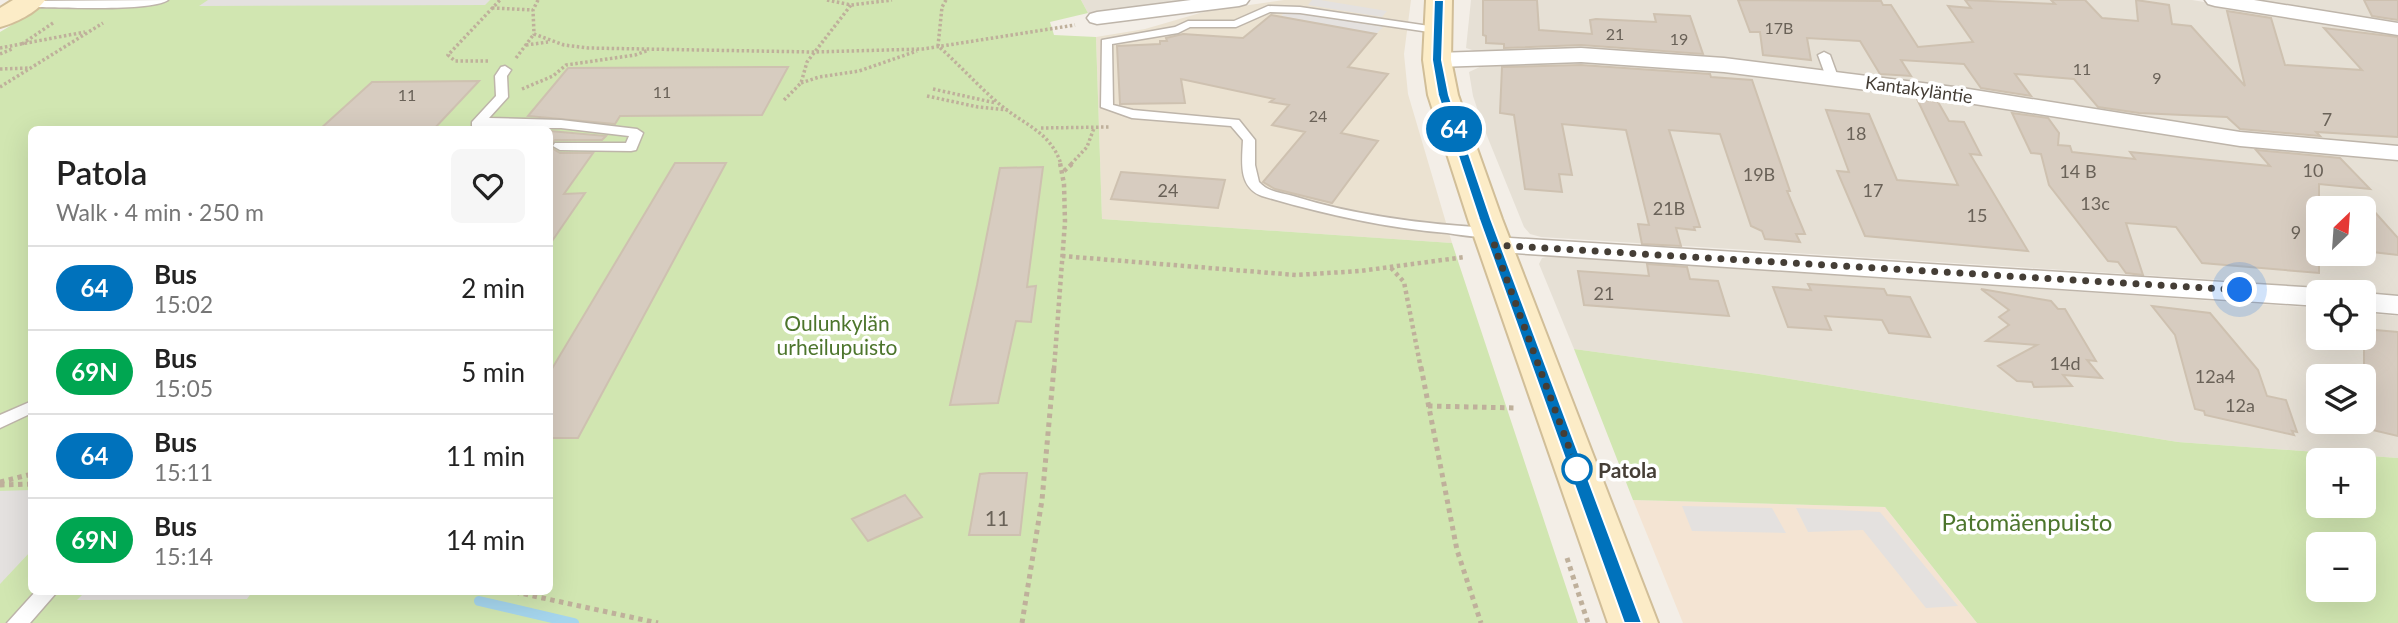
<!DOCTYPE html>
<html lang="en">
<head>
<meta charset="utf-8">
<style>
  body { margin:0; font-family:Lato,sans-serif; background:#f6f6f6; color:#222; height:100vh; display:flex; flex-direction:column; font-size:26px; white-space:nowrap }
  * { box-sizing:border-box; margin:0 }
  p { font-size:23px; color:#767676 }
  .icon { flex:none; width:38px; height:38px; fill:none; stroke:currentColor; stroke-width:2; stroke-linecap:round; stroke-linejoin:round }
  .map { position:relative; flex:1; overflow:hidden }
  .panel { position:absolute; left:28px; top:126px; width:525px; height:469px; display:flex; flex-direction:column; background:#fff; border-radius:10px; box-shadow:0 7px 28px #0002 }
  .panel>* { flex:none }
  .badge { padding:0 14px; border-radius:23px; font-size:24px; line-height:46px }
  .needle { width:46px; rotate:25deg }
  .controls { position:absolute; left:2306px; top:196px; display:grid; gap:14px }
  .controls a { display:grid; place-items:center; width:70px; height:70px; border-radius:10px; background:#fff; box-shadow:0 7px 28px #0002; font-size:35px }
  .you { position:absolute; width:35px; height:35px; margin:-18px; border:5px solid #fff; border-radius:50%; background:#1a73e8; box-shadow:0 0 0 10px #1a73e833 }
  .map>.badge { position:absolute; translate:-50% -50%; box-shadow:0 0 0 4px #fff }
  .round { display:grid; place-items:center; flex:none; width:74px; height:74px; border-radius:10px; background:#f6f6f6 }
  .summary { display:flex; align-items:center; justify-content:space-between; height:119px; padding:0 28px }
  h1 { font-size:33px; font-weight:600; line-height:52px }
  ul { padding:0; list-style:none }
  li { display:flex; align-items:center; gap:21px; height:84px; padding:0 28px; border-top:2px solid #e0e0e0 }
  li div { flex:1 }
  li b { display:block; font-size:26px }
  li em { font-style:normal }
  li .badge { min-width:77px; font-weight:700; text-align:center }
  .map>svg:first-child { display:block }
  .residential { fill:#e6e0d5; fill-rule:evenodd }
  .commercial { fill:#f4e4d3 }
  .education { fill:#ebe2d1 }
  .green { fill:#d1e6b1; fill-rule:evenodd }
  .parking { fill:#e4e1df }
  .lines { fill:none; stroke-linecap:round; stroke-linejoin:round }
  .stream { stroke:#a5d5ed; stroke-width:10 }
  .building { fill:#d7ccc0; stroke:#cec1b0; stroke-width:2 }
  .lane-casing { stroke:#beb5aa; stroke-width:3 }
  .street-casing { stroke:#beb5aa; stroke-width:3 }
  .secondary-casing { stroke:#d1be98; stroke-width:4 }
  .path-far2 { stroke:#bfb09b; stroke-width:3.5; stroke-dasharray:2.5 2.5; stroke-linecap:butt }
  .path-far1 { stroke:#bfb09b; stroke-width:4.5; stroke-dasharray:3.5 3.5; stroke-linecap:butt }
  .path { stroke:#bfb09b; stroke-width:5; stroke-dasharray:4.5 4.5; stroke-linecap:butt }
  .lane { fill:#fff; fill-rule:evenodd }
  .street { fill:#fff; fill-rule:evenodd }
  .secondary { fill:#fcecc7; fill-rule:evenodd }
  .line { fill:#0072bc; stroke:#fff; stroke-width:2 }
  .walk { stroke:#453e36; stroke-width:7; stroke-dasharray:0 12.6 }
  .stop-dot { fill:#fff; stroke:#0072bc; stroke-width:3.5 }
  .labels { text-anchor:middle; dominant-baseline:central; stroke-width:7; stroke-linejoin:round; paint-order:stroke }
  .far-number-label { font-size:16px; fill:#6a6258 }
  .far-street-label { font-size:18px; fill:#453e36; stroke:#fff }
  .number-label { font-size:18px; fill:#6a6258 }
  .park-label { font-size:21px; fill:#4c752c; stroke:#fff }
  .stop-label { font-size:21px; font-weight:bold; fill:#453e36; stroke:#fff; text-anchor:start }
  .near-number-label { font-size:21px; fill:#6a6258 }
  .near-park-label { font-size:24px; fill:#4c752c; stroke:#fff }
</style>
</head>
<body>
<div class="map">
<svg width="2398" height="623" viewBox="0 0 2398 623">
  <rect width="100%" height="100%" fill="#f3eee7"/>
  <!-- residential -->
  <path class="residential" d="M1081,0h115l-108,13z
    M1471,0h721l206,34v112l-140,-11 -441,-65 -339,-18 -12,-4z
    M2245,0h153v25z
    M1571,60l97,5 311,39 247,40 172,15v138l-175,-17 -682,-43 -11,-3 -6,-7 -41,-101 -10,-30 -4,-24 15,-7zM2319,208h45v46h-45z
    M1551,256l768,52v30h45v-25l34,3v142l-220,-16 -419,-68 -185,-25 -35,-85 3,-6zM2319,376h45v46h-45z"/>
  <!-- commercial -->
  <path class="commercial" d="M1633,500l252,7 92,116h-294z"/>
  <!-- education -->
  <path class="education" d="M1284,0h127l-7,54 4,40 44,149 -350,-24 -6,-182 49,-8 62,-18z"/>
  <!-- green -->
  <path class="green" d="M54,0h1027l7,13 -38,9 4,13 42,2 6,182 350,24 126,380h-1578v-591zM32,130h518v462h-518z
    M1574,349l185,25 419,68 220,16v165h-421l-92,-116 -252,-7zM2319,460h45v46h-45zM2319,544h45v46h-45z"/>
  <!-- parking -->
  <path class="parking" d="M208,0h282l-5,5 -286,1z
    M1312,0h8l67,11 -5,6 -74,-12z
    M1287,10l96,17 -7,7 -95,-18z
    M31,490v61l-31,33v-93z
    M1682,506l90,2 14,25 -94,-2z
    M1796,508l84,4 78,94 -32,2 -63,-78 -55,2z
    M85,592h167l-5,7 -170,1z"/>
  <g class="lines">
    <!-- stream -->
    <path class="stream" d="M479,601l95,22"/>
  </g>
  <!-- building -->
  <path class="building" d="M1483,0h54l2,30 53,4 -2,-14 6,-1 60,3 -2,-8 36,2 13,38 -122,-9 -77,3v-4l-18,-1v-7l-3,-1z
    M1738,0l143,1 2,4h8l27,42 55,-5 -25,-36 23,2 -6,-8 90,4 -4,-4h34l17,18 36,3 -2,-21 33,5 3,19 19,2 54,60 -18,-75 44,7 14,47 77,5 -38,-42 74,9v100l-82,-5 4,4 -80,-7 -13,-12 -88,-4 -41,-6 -24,-28 -59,-5 16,22 -50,-8 -17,-24 -63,-4 10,16 -31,-2 -20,-33 -53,-3 4,22 -48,-5 -3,-23h-10z
    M2364,0h34v20l-26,-4z
    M1271,15l105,19 -28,33 40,7 -47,59 37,8 -46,62 -57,-14 -12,-7 42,-50 -33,-7 17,-20 -19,-3 4,-3 -93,-20 4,24 -65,1 -3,-58 43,-2v-3h7l-1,-3 17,-4 60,4z
    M1581,65l129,9 1,3 41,3 38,111h-3l18,43h-9l4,8 -35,-3 -3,-8 -11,-5 -31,-92 -51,-4 31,97h-6l1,3 -19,-2 5,18 -39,-2 -4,-20 11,1 -23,-95 -64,-6 10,51 -13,-1 3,18 -37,-3 -11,-74 -14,-2 2,-46z
    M788,67l-26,48 -142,1 -5,8 -87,-8 40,-48z
    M479,81l-46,49h-114l53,-48z
    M1917,99l21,3 11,19 15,1 17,33 -11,-1 58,97 -163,-15 -28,-65 12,1 -23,-62 43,4 28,66 61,5z
    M2012,113l36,5 11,15 -1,12 12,1 2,6 63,7 -5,-7 140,14 -14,-16 84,8 30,31 -51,-5v62l-3,-1 3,4v24l-117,-10 -26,-36 -50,-4 17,52 -17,-2 -8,-11 -10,-1 -59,-76 -8,-31 -10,-1z
    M550,131l56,5 -4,4h-47l-4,5 1,3 8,5h33l-29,41 21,-1 -35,51z
    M675,163h51l-148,275h-28v-66z
    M1043,167l-16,120 9,-1 -5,36 -15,-1 -18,82 -48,2 27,-120 23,-117z
    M1121,172l104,8 -7,28 -107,-9z
    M2364,200l34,38v17l-34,-4z
    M1647,264l40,3 3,12 28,2 11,35 -145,-11 -6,-34 71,5z
    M1808,284l76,5 3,6 23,2 20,40 -41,-4 -7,-13 -57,-4 6,14 -43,-3 -15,-40 38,3z
    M1981,289l70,12 7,8h7l31,52 -9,-1 15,18 -39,-3 9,11 -38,1 -2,-5 -15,-1 -19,-15 39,-21 -51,-4 23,-16 -10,-8 10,-7z
    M2152,306l58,7 48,57 9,26 19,4 11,32 -5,-1 2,4 -89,-20 -1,-4 -9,-2 -20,-74z
    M2364,329l34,3v104l-34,-8z
    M989,473h38l-7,62h-51l11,-61z
    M905,495l17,22 -54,24 -16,-22z"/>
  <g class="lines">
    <!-- lane casing -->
    <g class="lane-casing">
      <path id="lane" d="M168,0c-17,12 -114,7 -141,7l-5,-3 5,-3z
        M1268,6l32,1 136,20 6,3 -6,3 -136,-20 -30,-1 -34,15h-46l-12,6 -66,11 1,61 20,5 106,10 16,20v25l4,17c9,10 22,11 34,14 64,20 130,28 197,32l5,1 2,3 -2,3c-15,4 -33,0 -48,-2 -63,-5 -124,-19 -185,-37 -24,-9 -20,-34 -19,-56l-12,-14 -99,-8 -31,-11 1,-67 73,-13 13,-6h46z
        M1824,52l6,3 8,22 -2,3 -4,1 -6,-4 -8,-22z
        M505,66l6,4 -4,6 1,21 -19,21 72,2 76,9 6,4 -7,17 -5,1 -71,-1 -7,-4 2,-3h71l3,-7 -68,-8h-89v-6l24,-26 -1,-20 6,-9z
        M32,401v12l-32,15v-13z
        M35,592h22l-27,31h-23z"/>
    </g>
    <!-- street casing -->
    <g class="street-casing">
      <path id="street" d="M1191,0h58l-3,4 -7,2 -142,18 -7,-2 -3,-4 3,-4 7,-2z
        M2205,0h49l144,23v12l-183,-29 -7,-2z
        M1581,48l143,10 238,30 278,44 158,14v14l-158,-14 -278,-44 -238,-30 -143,-10 -144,5 -8,-2 -3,-5 3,-5 8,-2z
        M1494,237l825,51 11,4h-11v14l-835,-55 -4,-6 4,-6z
        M2364,293l34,3v18l-34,-3z"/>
    </g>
    <!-- secondary casing -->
    <g class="secondary-casing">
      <path id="secondary" d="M13,0h32c-9,13 -30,23 -45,27v-19z
        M1426,0h26l-1,60 7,35 44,124 156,404h-50l-140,-404 -40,-124 -5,-35z"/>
    </g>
    <!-- path-far2 -->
    <path class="path-far2" d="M538,0l-5,10 1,24 30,11 24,3 225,4 110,-3 152,-24
      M827,0l24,5 41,-5
      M946,0l-4,7 -4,39c21,18 38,38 59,56 24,22 53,28 64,62
      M492,8l41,2
      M22,44l31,-21
      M526,45l22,-3
      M0,48l85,-16
      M0,54l12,-5
      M516,58l18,-24
      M488,61h-33l-7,-6 52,-55
      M0,69l31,-1
      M801,83l18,-6 40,-6 58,-20
      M0,87l103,-64
      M522,89l31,-13 13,-11 69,-10 14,-5
      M933,89l63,14
      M927,96l51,11 30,3
      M784,100l17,-17 6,-21 44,-57
      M1041,128l68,-1
      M1071,164l16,-17 7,-19"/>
    <!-- path-far1 -->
    <path class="path-far1" d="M1064,171l9,-8
      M1062,256l234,19 64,-4 105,-14
      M1391,268l13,14 17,87
      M1054,369l11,-147 -1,-38 -4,-21"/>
    <!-- path -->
    <path class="path" d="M1421,367l36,183 24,73
      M1428,406l89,2
      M0,482l32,-8
      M0,485l32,-1
      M1567,558l21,65
      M515,592l143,31
      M1022,623l20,-123 12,-133"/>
    <!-- lane -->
    <use href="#lane" class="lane"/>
    <!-- street -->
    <use href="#street" class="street"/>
    <!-- secondary -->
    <use href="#secondary" class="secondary"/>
  </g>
  <!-- line -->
  <path class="line" d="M1434,0h10l-2,60 7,35 42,124 151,404h-18l-145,-404 -41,-124 -6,-35z"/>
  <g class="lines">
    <!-- walk -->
    <path class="walk" d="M1577,469l-83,-224 746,45"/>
  </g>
  <!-- markers -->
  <circle class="stop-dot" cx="1577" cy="469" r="14"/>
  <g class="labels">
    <!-- far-number labels -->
    <g class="far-number-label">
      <text x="1779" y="27">17B</text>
      <text x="1615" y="33">21</text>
      <text x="1679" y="38">19</text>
      <text x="2082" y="68">11</text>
      <text x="2157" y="77">9</text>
      <text x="662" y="91">11</text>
      <text x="407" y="94">11</text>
      <text x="1318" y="115">24</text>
    </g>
    <!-- far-street labels -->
    <g class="far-street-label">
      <text transform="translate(1919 89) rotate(8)">Kantakyläntie</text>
    </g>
    <!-- number labels -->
    <g class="number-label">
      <text x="2327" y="119">7</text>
      <text x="1856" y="133">18</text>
      <text x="2313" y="170">10</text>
      <text x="2078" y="171">14 B</text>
      <text x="1759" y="174">19B</text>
      <text x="1168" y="190">24</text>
      <text x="1873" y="190">17</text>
      <text x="2095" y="203">13c</text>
      <text x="1669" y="208">21B</text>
      <text x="1977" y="215">15</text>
      <text x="2296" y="232">9</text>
      <text x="1604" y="293">21</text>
      <text x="2065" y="363">14d</text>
      <text x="2215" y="376">12a4</text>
      <text x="2240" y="405">12a</text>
    </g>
    <!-- park labels -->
    <g class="park-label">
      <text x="837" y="322">Oulunkylän<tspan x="837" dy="24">urheilupuisto</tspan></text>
    </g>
    <!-- stop labels -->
    <g class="stop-label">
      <text x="1598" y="469">Patola</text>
    </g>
    <!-- near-number labels -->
    <g class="near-number-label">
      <text x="997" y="517">11</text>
    </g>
    <!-- near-park labels -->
    <g class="near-park-label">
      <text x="2027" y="521">Patomäenpuisto</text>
    </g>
  </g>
</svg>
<div class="controls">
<a><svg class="needle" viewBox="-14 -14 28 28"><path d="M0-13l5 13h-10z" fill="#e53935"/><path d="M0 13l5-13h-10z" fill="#767676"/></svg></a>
<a><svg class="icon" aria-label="locate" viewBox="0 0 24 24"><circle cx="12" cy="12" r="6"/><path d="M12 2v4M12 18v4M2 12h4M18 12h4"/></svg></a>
<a><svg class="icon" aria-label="layers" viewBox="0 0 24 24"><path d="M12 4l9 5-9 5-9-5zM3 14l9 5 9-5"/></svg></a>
<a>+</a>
<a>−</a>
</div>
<div class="you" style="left:2240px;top:290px"></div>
<b class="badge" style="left:1454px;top:129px;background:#0072bc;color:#fff">64</b>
<section class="panel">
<div class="summary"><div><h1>Patola</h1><p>Walk · 4 min · 250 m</p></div><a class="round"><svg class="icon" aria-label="heart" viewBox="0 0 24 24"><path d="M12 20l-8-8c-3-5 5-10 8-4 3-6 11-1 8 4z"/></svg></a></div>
<ul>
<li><span class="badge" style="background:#0072bc;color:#fff">64</span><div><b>Bus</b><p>15:02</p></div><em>2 min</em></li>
<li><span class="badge" style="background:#00a651;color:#fff">69N</span><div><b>Bus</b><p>15:05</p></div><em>5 min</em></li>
<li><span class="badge" style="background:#0072bc;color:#fff">64</span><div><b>Bus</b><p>15:11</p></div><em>11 min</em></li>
<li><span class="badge" style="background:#00a651;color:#fff">69N</span><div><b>Bus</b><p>15:14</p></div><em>14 min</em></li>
</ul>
</section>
</div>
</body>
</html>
